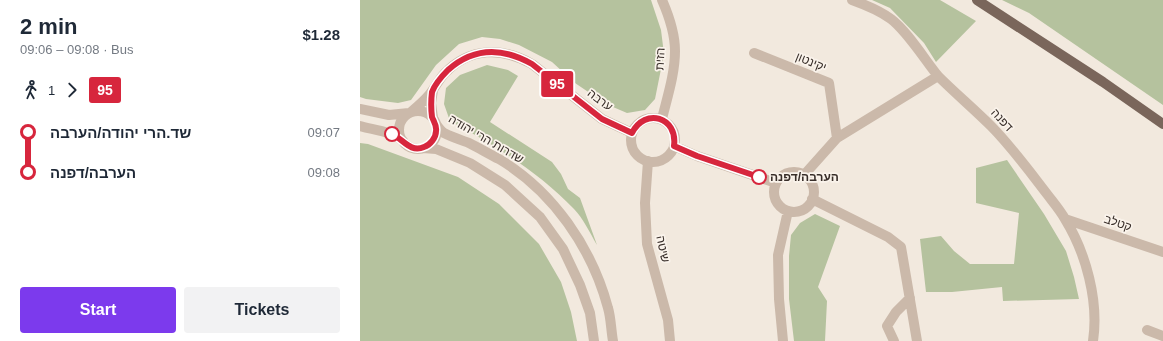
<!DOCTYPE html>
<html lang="en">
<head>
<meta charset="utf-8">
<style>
  body { margin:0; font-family:Arial,"Noto Sans Hebrew",sans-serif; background:#f2f2f3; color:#1f2937; height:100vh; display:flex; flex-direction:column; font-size:15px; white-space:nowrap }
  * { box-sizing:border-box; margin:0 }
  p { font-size:13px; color:#747a83 }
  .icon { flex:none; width:22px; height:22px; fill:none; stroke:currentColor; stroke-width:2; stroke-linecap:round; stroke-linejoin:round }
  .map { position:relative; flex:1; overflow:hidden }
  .sheet { display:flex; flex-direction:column; background:#fff; width:360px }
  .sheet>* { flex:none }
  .badge { padding:0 8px; border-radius:3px; font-size:14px; line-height:26px }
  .map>.badge { position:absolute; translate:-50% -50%; box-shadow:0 0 0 2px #fff }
  .legs { display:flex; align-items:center; gap:6px; height:44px; padding:0 20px; font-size:13px }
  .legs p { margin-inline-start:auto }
  .summary { display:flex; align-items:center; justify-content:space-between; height:68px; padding:0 20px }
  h1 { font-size:22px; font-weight:600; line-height:30px }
  .cta { display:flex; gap:8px; margin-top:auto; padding:8px 20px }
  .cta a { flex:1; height:46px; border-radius:4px; background:#7c3aed; color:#fff; font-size:16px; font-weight:600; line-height:46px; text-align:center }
  .cta a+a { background:#f2f2f3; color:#1f2937 }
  ul { padding:0 20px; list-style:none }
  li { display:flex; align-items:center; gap:14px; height:40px; font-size:15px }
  li i { display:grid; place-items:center; width:6px; height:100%; margin:0 5px; background:currentColor }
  li i::after { content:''; width:10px; height:10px; margin:-5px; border:3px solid; border-radius:50%; background:#fff }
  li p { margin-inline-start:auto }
  li:first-child i { background:linear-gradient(#0000 50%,currentColor 0) }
  li:last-child i { background:linear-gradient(currentColor 50%,#0000 0) }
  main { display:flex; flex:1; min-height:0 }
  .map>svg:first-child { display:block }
  .green { fill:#b5c29e }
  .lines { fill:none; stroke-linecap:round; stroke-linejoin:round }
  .minor { stroke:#cbb9aa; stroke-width:10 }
  .major { stroke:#7a665b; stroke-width:10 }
  .line-1-casing { stroke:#fff; stroke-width:9 }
  .line-1 { stroke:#d7263d; stroke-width:6 }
  .stop-1-dot { fill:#fff; stroke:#d7263d; stroke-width:2 }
  .labels { text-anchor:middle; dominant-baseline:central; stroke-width:3.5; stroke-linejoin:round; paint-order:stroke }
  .street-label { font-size:12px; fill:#382e29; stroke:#faf3eb }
  .stop-label { font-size:12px; font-weight:bold; fill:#382e29; stroke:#faf3eb; text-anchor:start }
</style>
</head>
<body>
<main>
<section class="sheet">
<div class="summary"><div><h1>2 min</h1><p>09:06 – 09:08 · Bus</p></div><b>$1.28</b></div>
<div class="legs"><svg class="icon" aria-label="walk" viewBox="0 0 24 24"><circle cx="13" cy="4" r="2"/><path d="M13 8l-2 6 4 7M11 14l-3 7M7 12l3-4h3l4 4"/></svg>1<svg class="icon" aria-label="forward" viewBox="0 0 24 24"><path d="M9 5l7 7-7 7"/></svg><b class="badge" style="background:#d7263d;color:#fff">95</b></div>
<ul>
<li><i style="color:#d7263d"></i><b>שד.הרי יהודה/הערבה</b><p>09:07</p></li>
<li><i style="color:#d7263d"></i><b>הערבה/דפנה</b><p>09:08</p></li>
</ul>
<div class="cta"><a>Start</a><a>Tickets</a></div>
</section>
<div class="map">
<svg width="803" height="341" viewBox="0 0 803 341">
  <rect width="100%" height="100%" fill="#f2e9de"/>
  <!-- green -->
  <path class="green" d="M0,0h291l10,30 3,24 -9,45 -10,11 -18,3 -21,-9 -31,-21 -23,-21 -33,-17 -19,-6 -18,-2 -23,7 -23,21 -25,35 -13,3 -32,-4 -6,-2z
    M512,0h68l36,21 -40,41 -12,-19 -34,-35z
    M642,0h161v105l-134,-92z
    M127,65l21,5 10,6 -28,46 62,40 9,12 7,15 12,9 17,47c-7,-12 -14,-27 -23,-36 -34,-36 -81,-65 -124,-88l-6,-17 2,-16 14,-13z
    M0,143l8,1 90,33 41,27 40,40 22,38 10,30 6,29h-217z
    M647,160l37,54 22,37 8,26 5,22 -76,2 -1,-14 -50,5h-26l-6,-53 21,-3 13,15 16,13h44l5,-51 -43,-10v-35z
    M455,214l25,12 -22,61 9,14 -2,40h-31l-5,-42v-43l2,-21 9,-12z"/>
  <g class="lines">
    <!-- minor -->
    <path class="minor" d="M302,0c7,16 13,34 13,51 0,23 -8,47 -13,68
      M492,0c14,5 27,10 39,19 16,12 34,41 47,57
      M394,53l75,30 8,55
      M0,109l29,6 20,-2
      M39 130a19 19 0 1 1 38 0a19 19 0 1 1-38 0Z
      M51,112c6,-5 13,-11 18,-17 6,-7 10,-16 16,-22 25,-26 57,-26 87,-9l70,55 30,14
      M271 140a22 22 0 1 1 44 0a22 22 0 1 1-44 0Z
      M73,118l-2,-15 2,-13
      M76,124c2,3 5,7 8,9 8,4 17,7 25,10 10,5 20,11 30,16 54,32 93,89 109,149 3,10 3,22 5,33
      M0,126c14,4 32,5 43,15
      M314,146l23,10 79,27
      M63,148l13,1 34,14 35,22 12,11 23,21 23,32 17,36 10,28 4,28
      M288,161l-3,42 2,41 21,76 2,21
      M414 192a20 20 0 1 1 40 0a20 20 0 1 1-40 0Z
      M444,175l33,-37 101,-62c17,17 36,33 53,50 20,20 39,46 56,68 6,8 13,16 18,25 21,34 34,82 28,122
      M452,199l76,38 13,10 16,94
      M705,219l98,33
      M787,330l16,6
      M423,341l-4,-42 -1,-44 10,-44
      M534,341l-7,-15 9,-14 14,-14"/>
    <!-- major -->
    <path class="major" d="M617,0l126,82 60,42"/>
  </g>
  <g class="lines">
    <!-- line-1 casing -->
    <g class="line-1-casing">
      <path id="line-1" d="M32,134c11,5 18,19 32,13 6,-2 12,-9 12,-16 1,-5 -2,-9 -4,-14 -1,-8 -1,-17 0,-25 3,-8 10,-16 16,-22 26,-23 54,-23 84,-6l70,55 30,14c13,-26 46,-16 42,13l23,10 62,21"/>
    </g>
    <!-- line-1 -->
    <use href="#line-1" class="line-1"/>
  </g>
  <!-- markers -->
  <g class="stop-1-dot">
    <circle cx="32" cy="134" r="7"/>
    <circle cx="399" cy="177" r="7"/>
  </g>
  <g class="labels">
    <!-- street labels -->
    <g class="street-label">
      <text transform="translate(300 59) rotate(-87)">הזית</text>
      <text transform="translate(451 62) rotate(22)">יקינטון</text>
      <text transform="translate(240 100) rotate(37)">ערבה</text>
      <text transform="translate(642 120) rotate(47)">דפנה</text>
      <text transform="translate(126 139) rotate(30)">שדרות הרי יהודה</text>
      <text transform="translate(758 223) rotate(19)">קטלב</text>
      <text transform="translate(303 249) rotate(78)">שיטה</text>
    </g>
    <!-- stop labels -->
    <g class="stop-label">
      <text x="410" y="177">הערבה/דפנה</text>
    </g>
  </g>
</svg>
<b class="badge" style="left:197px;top:84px;background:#d7263d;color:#fff">95</b>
</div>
</main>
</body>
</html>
